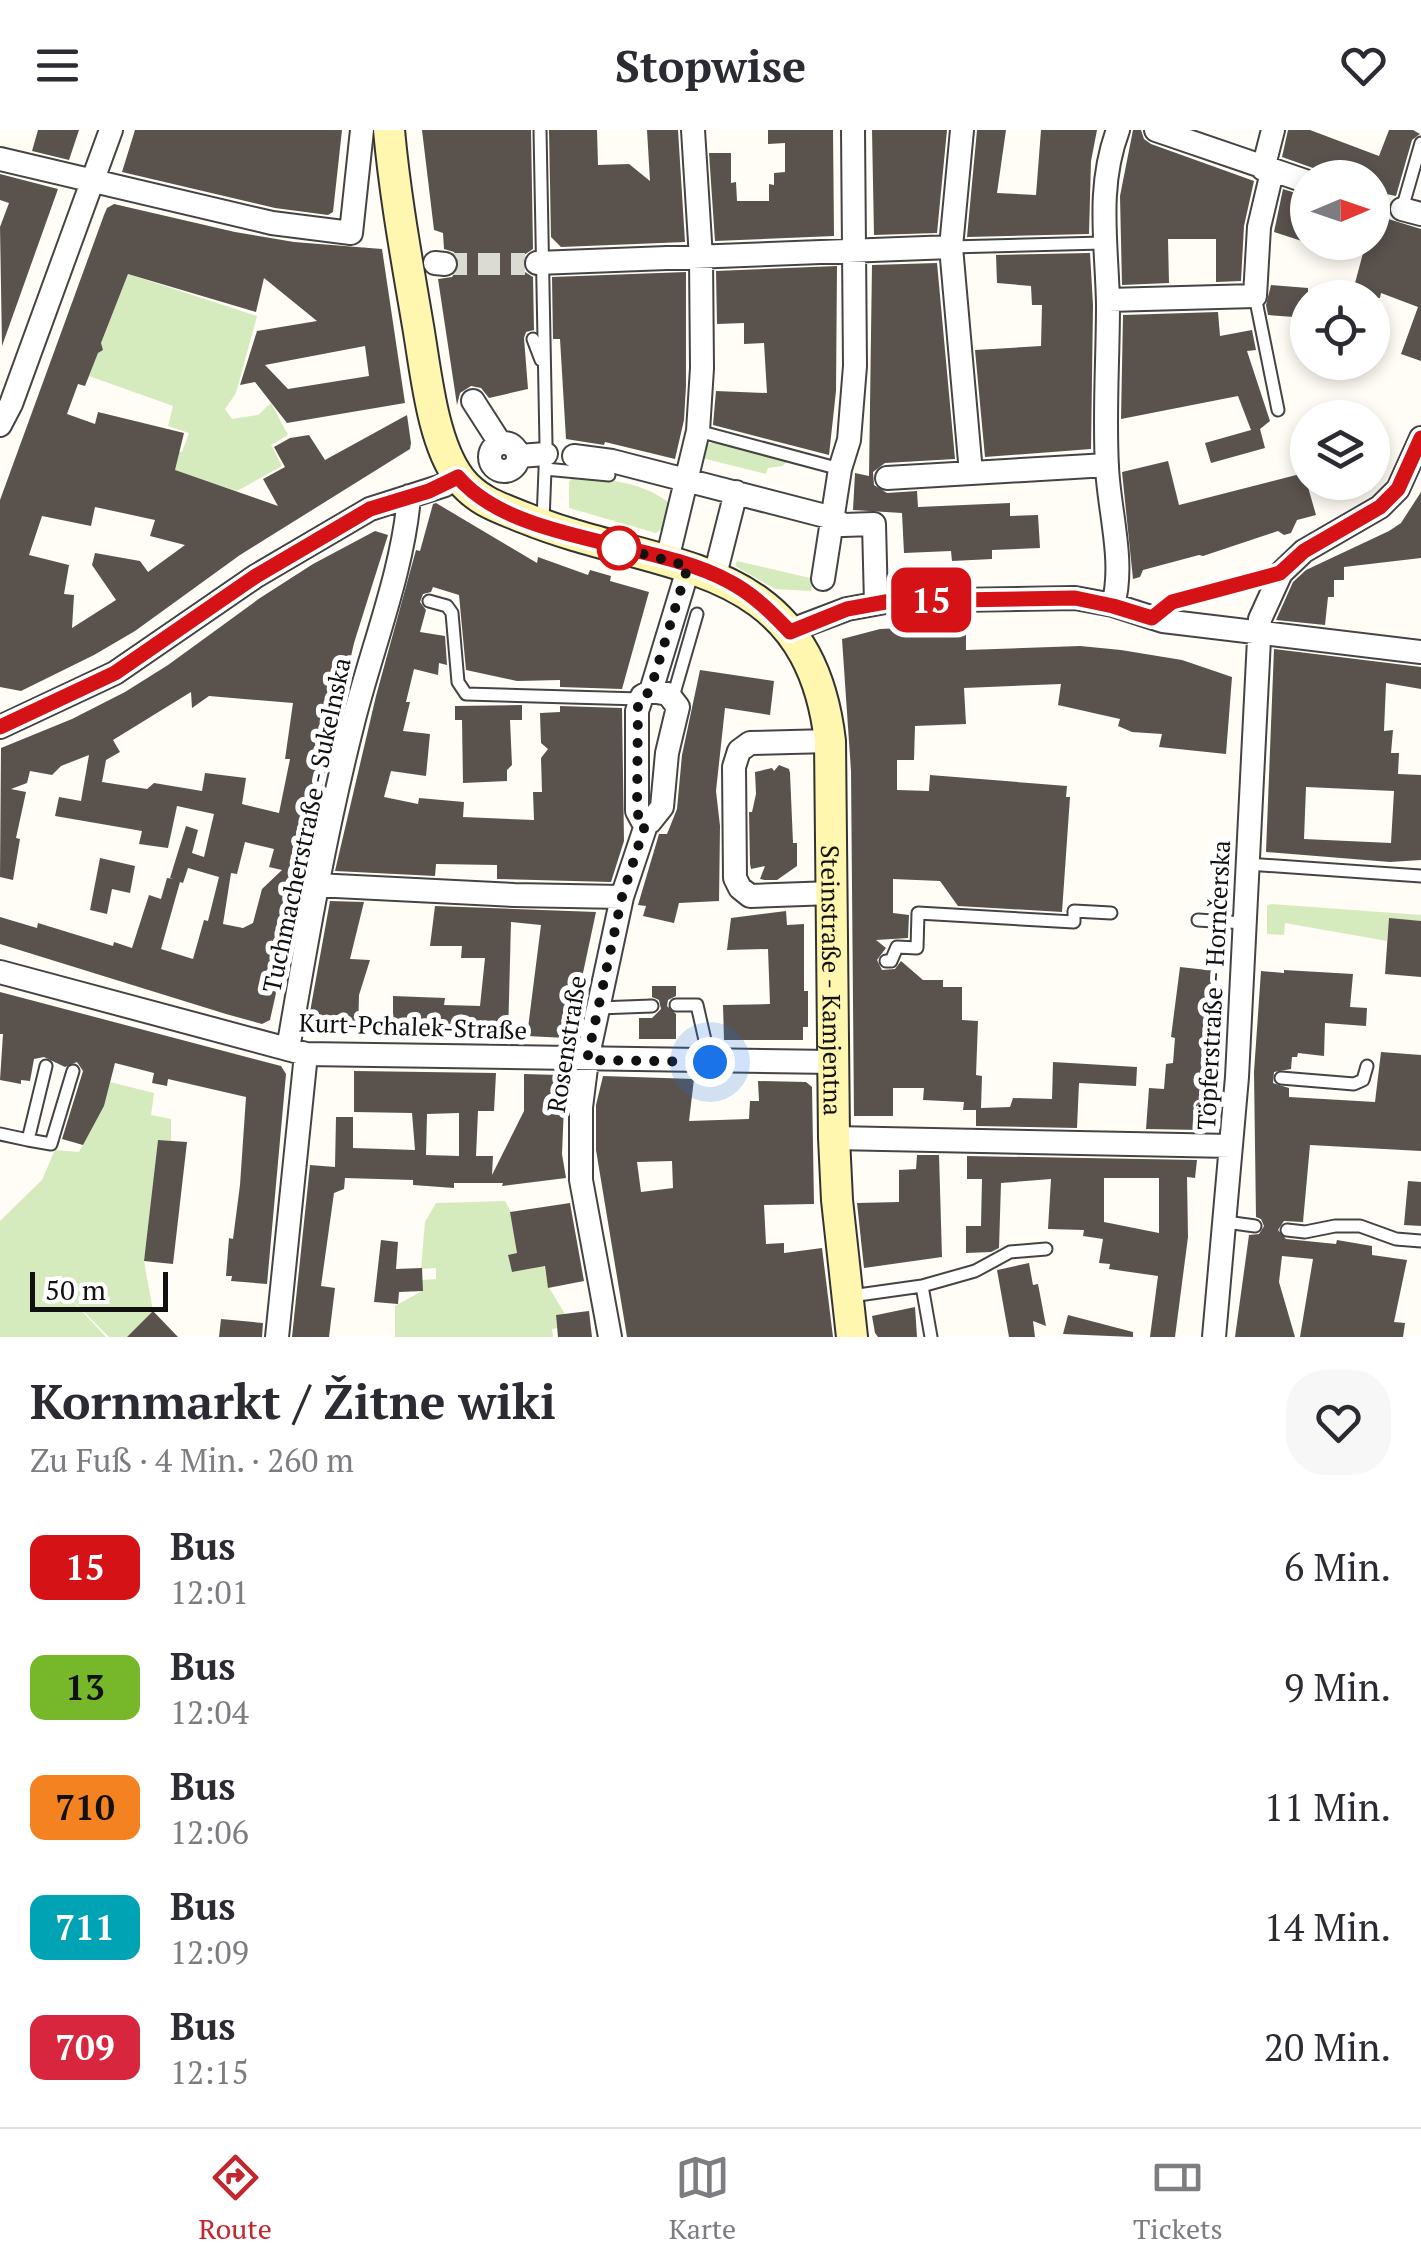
<!DOCTYPE html>
<html lang="de">
<head>
<meta charset="utf-8">
<style>
  body { margin:0; font-family:"PT Serif",serif; background:#f7f7f7; color:#2b2b33; height:100vh; display:flex; flex-direction:column; font-size:38px; white-space:nowrap }
  * { box-sizing:border-box; margin:0 }
  p { font-size:32px; color:#7c7c81 }
  .icon { flex:none; width:55px; height:55px; fill:none; stroke:currentColor; stroke-width:2; stroke-linecap:round; stroke-linejoin:round }
  .map { position:relative; height:1207px; overflow:hidden }
  .drawer { display:flex; flex-direction:column; background:#fff; flex:1 }
  .drawer>* { flex:none }
  .badge { padding:0 20px; border-radius:15px; font-size:35px; line-height:65px }
  .needle { width:65px; rotate:88deg }
  .buttons { position:absolute; left:1290px; top:30px; display:grid; gap:20px }
  .buttons a { display:grid; place-items:center; width:100px; height:100px; border-radius:50%; background:#fff; box-shadow:0 5px 15px #0003; font-size:50px }
  .scale { position:absolute; left:30px; bottom:25px; width:138px; box-sizing:border-box; padding-left:10px; border:5px solid #111; border-top:0; font-size:28px; line-height:35px; white-space:nowrap; color:#111; -webkit-text-stroke:8px #fff; paint-order:stroke }
  .you { position:absolute; width:50px; height:50px; margin:-25px; border:8px solid #fff; border-radius:50%; background:#1a73e8; box-shadow:0 0 0 15px #1a73e833 }
  .map>.badge { position:absolute; translate:-50% -50%; box-shadow:0 0 0 5px #fff }
  .round { display:grid; place-items:center; flex:none; width:105px; height:105px; border-radius:40px; background:#f7f7f7 }
  .head { display:flex; align-items:center; justify-content:space-between; height:170px; padding:0 30px }
  h1 { font-size:48px; font-weight:600; line-height:75px }
  ul { padding:0; list-style:none }
  li { display:flex; align-items:center; gap:30px; height:120px; padding:0 30px }
  li div { flex:1 }
  li b { display:block; font-size:38px }
  li em { font-style:normal }
  li .badge { min-width:110px; font-weight:700; text-align:center }
  header { display:flex; justify-content:space-between; align-items:center; height:130px; padding:0 30px; background:#fff; font-size:45px; font-weight:600 }
  .tab-bar { display:flex; justify-content:space-around; align-items:center; height:140px; border-top:2px solid #e1e1e2; background:#fff; font-size:28px; color:#7c7c81 }
  .tab-bar a { display:grid; justify-items:center; gap:5px }
  .tab-bar .on { color:#c4262e }
  .map>svg:first-child { display:block }
  .green { fill:#d5ebbd }
  .building { fill:#5a524d; fill-rule:evenodd }
  .lines { fill:none; stroke-linecap:round; stroke-linejoin:round }
  .street-tunnel { stroke:#dbdad3; stroke-width:22; stroke-dasharray:22 11; stroke-linecap:butt }
  .lane-casing { stroke:#444; stroke-width:15 }
  .street-casing { stroke:#444; stroke-width:26 }
  .secondary-casing { stroke:#333; stroke-width:34 }
  .lane { stroke:#fff; stroke-width:11 }
  .street { stroke:#fff; stroke-width:22 }
  .secondary { stroke:#fff6b0; stroke-width:30 }
  .line-casing { stroke:#fff; stroke-width:22 }
  .line { stroke:#d51317; stroke-width:15 }
  .walk { stroke:#111; stroke-width:10; stroke-dasharray:0 18 }
  .stop-dot { fill:#fff; stroke:#d51317; stroke-width:5 }
  .labels { text-anchor:middle; dominant-baseline:central; stroke-width:10; stroke-linejoin:round; paint-order:stroke }
  .street-label { font-size:25px; fill:#111; stroke:#fff }
</style>
</head>
<body>
<header><svg class="icon" aria-label="menu" viewBox="0 0 24 24"><path d="M4 6h16M4 12h16M4 18h16"/></svg>Stopwise<svg class="icon" aria-label="heart" viewBox="0 0 24 24"><path d="M12 20l-8-8c-3-5 5-10 8-4 3-6 11-1 8 4z"/></svg></header>
<div class="map">
<svg width="1421" height="1207" viewBox="0 0 1421 1207">
  <rect width="100%" height="100%" fill="#fffdf5"/>
  <!-- green -->
  <path class="green" d="M128,144l129,42 -21,77 -11,16 7,10 26,-4 13,-12 17,32 -17,10 11,21 -45,25 -47,-15 -10,42 -14,-70 16,4 7,-19 -21,-7 5,-20 -84,-30 9,-23 5,-3 -2,-7z
    M719,312l72,17 -9,7 -14,2 -2,6 -68,-17 7,-13z
    M572,348c34,1 70,3 97,25l-5,24 -8,6 -87,-25v-26z
    M737,431l77,18 -3,12 -36,-2 -40,-23z
    M1271,774l150,11v6l-32,-2 -2,22 -102,-18 -1,12 -17,-1v-28z
    M110,952l44,11 -3,22 20,4v22l-13,-1 -14,121 9,50 -26,26h-18l-41,-41 38,41h-106v-116l42,-41 13,-30 24,2 25,-46z
    M505,1071l6,11 6,41 -9,3 4,16 23,-4 8,-9 5,27 17,28 -9,2 1,12 -5,1 1,8h-158v-31l27,-15v-11l14,-1v-11l-15,1 4,-47 11,-19z"/>
  <!-- building -->
  <path class="building" d="M38,0h41l-10,30 -37,-9z
    M135,0h207l-9,82 -5,3 -53,-7 -153,-36z
    M422,0h109l2,119 -9,6 -2,8 3,9 8,5 1,53 -8,2 -2,6 4,51 -39,9 -8,-10 -10,-2 -11,7 -3,12 -19,-126 14,-2 8,-12 -6,-13 -10,-3 -1,-16 -9,-3z
    M549,0h48l1,35 31,-1 21,17 -3,-51h31l7,112 -124,5 -10,-10z
    M768,0h65l1,106 -119,5 -6,-88h22v30l5,-1 1,19h32v-17l5,1v-12l11,-1v-29l-17,1z
    M872,0h75l-10,103 -63,2z
    M977,0h29l-9,63 39,2 5,-65h56l-6,31 -2,73 -122,3z
    M1133,0h8l3,9 7,5 103,37 -10,45 -3,55 -25,1v-43h-48l1,44 -47,2 -2,-89z
    M1288,0h22l69,26 10,-26h24l7,4 -8,6 -16,56 -24,-5v-13h-50l-9,-10 -31,-11z
    M0,44l58,15 -56,157 -2,-119 9,-24 -9,-3z
    M1283,59l25,8v46l-34,-11z
    M114,74l121,28 59,10 88,7 23,154 -118,20 -32,-41 -15,3 17,-54 60,-10 -53,-43 -8,34 -128,-38 -27,69 2,7 -5,3 -13,33 -7,-2 -11,30 28,10 3,-12 86,21 -9,37 103,36 -15,-27 22,-12 -11,-20 16,-9 19,-3 16,25 82,-45 4,28 -1,6 -170,106 -105,76 -41,24 -73,36 -21,-4v-187l104,-285 3,-7zM365,216l4,30 -81,13 -23,-24zM95,377l60,13 -5,16 35,9 -37,27 -8,-11 -45,-8 -3,12 24,35 -44,28 2,-33 -10,-1 5,-29 -40,-10 13,-39 49,10z
    M1372,84l49,15v132l-20,-7 17,-47 -37,-14 -1,5h-29l15,-56h6z
    M1090,123l3,52 -2,144 -106,8 -10,-107 66,-4 1,-41h-10l-1,-19 -34,-3 -1,-28z
    M937,133l18,196 -70,4 -12,9 1,13 13,8 30,-2 1,16 92,-4v13l28,-1 2,33 -48,2v9l-40,2 -1,-10 -47,2 -2,-40 -49,-3 2,-37 14,3 3,-211z
    M837,136l-1,125 -7,64 -116,-30 3,-34 51,2 -3,-50 -20,1v-21l-27,1 -1,-53z
    M686,142v114l-2,34 -9,39 -70,-17 -1,3 -38,-6 -6,-100h-7l-1,-62z
    M1271,155l37,3v30l-40,-3 -2,-10z
    M1218,182l2,24 32,-6 4,20 -9,1 23,70 -10,8 5,19 -54,15 -6,-20 46,-13 -13,-34 -117,23 2,-104z
    M1168,331l11,44 125,-32 12,42 -19,5 -6,13 -7,2 -6,-4 -75,25 -4,-1 -56,15 -3,7 -7,2 -11,-107z
    M1421,362v66l-77,9v13h-10v17h-6l-3,28 -49,-5 17,-38 13,-12 83,-39 12,-8z
    M436,373l101,60 1,-6 50,18 2,-5 21,6 -1,5 39,11 -27,97 -62,-2v-7l-43,1 -51,-11 -7,-75 -26,-8 -2,5 -8,2 -3,8 6,8 -6,22 25,4 2,29 -8,-2 -1,12 -24,-6 -8,33h4l-7,29 27,3 -4,42 -35,-5 -7,26 34,7 1,-6 45,4 -1,15 71,3 -1,-28h9l-1,-34 7,-9 -7,-6 -1,-30 20,-1v-6l62,2 2,133 -13,41 -114,-3v-14l-61,-1 -1,12 -100,-5 41,-175 40,-146 4,1 13,-47z
    M375,401l13,4 -34,108 -84,377 -8,4 -36,-10 -226,-70v-27l37,11 1,-5 75,23 1,-4 18,6 17,-53 12,4 6,-21 7,1 -4,-1 16,-52 12,4 -6,23 12,4 10,-43 -37,-8 -9,42 -29,-4 3,-13 -87,-15 4,-19 22,4 8,-46 -28,11 -9,9 -22,-4 -3,12 -16,6 15,3 -10,46 4,1 -7,41 -13,-3 1,-129 71,-29 53,-27 43,-27 92,-67 53,-34zM191,562l1,16 17,-12 84,7 -8,56h5l-11,54 -37,-9 4,-26 -41,-5 -3,18 -48,-8 -7,6 -45,-7 4,-22 14,-8 -7,-12zM245,712l29,7 -5,18 13,3 -20,19 -9,34 -10,5 -20,-4 8,-51 6,1zM188,738l31,9 -11,44 -4,-1 -11,39 -32,-10 19,-67 3,1z
    M966,495v25l114,-4 41,4 61,10 50,17 -6,77 -67,-7 3,-13 -30,-2 -14,-6 2,-7 -62,-14 3,-21 -97,4 2,36 -51,2 -1,34h-17v30l32,1 1,-16 137,11 -1,11h4l-8,115 -104,-6 -18,-25 -47,-2v34l16,2 -1,23 -32,2 10,8 -9,12 5,10 13,-1 6,-8 22,19h20v7h19v33l16,1 -2,54 6,1 -1,32 29,-1 3,-9 39,1 1,-37 84,5 -1,19 -57,-3 -2,45 -101,-2v-16h-13l1,-8 -41,-2 1,-12h-31v28h-39l-3,-345 -9,-132 38,-10z
    M1274,519l147,18v22l-35,-6 -2,48 9,-1 -2,23h8l-1,21 23,1v85l-31,2 -124,-10zM1306,657l88,4 -3,52 -87,-4z
    M700,540l74,11 -4,34 -45,-7 -9,83 4,35 -1,75 -40,2 -5,20 -31,-7 3,-10 -8,-1 21,-71h8l10,-25 5,-54z
    M522,575v15h-12l2,45 -5,5v11l-44,2 -1,-63h-7v-14z
    M779,635l10,4 1,4 3,70h4v23l-20,14h-12l-5,-1 5,-13 -14,3 -1,-5 -1,-52h3l4,-18 -1,-22 17,-4 2,3z
    M100,728l35,8 -5,27 -18,-4 -5,25 -17,-4z
    M330,771l34,1 -14,57 20,1 -11,35 -1,37 -46,-2 -4,-7z
    M435,776l161,6 -26,122 -4,4 -39,-2 14,-111 -30,-3 -3,115 -115,-4v-37l52,2 -1,7 36,1 5,-48h-24l1,-12h-32z
    M786,781l1,14 17,-1v67h4v36h-5v13h-79l-1,-35 47,-1 -2,-55 -41,1 4,-32z
    M1389,788l32,3v56l-36,-3z
    M1180,837l36,4 -15,159 -55,-1 3,-41 15,1 2,-25 7,-1 2,-25 -4,-1z
    M1284,840l69,4 -3,33 17,1 -1,18 -41,-3 -1,33 -26,-3 -1,4h-5l-1,12 -17,3 -1,11 16,5v9l86,5 6,-50 40,3v96l-111,-6 -7,77 -19,-1 -6,9 8,9 50,5 1,-4 35,6v9l35,5 -13,62 11,1 -2,14h-103l13,-78 -31,-3 -3,26 16,55h-60l14,-102 10,-1 5,-8 -3,-7 -5,-2 -2,-145 7,-101 23,2z
    M652,856h24v10l-8,4 -1,6 9,8v25h-37v-21h13l9,-9 -2,-9 -7,-3z
    M0,862l281,74 5,8 -19,210 -36,-3 1,-5h-6l3,-38 4,1 7,-54 6,-88 -78,-18 -1,7 -15,-3 2,-10 -39,-10 -11,43 -21,39 -21,-6 21,-68 -6,-9 -12,5 -21,-10 -10,2 -4,22 -9,-1v4l-21,-4 3,-46h-3z
    M354,941l142,2 -2,38h-16l-2,45h17l-1,19 32,-64v-37l35,1 6,6 -3,73 4,24 -64,8 1,-3h-49v5l-41,-3v-5l-68,-2 -1,11 -10,4 -13,93 14,2 -6,49h-37l18,-172 25,2 1,-50h17v31l62,2 -3,-37 -58,-1zM459,983v43l-33,-1 1,-41z
    M603,946l91,3 -5,42 60,-2 1,-18h9l-1,-20 48,1 6,5 2,117 -50,1 2,39 18,-1v10l38,-5 11,89h-206l-31,-187v-45zM672,1031l1,27 -32,4 -4,-30z
    M158,1010l29,2 -14,122 -29,-3z
    M917,1025h22l3,102 -78,11 -7,-65 42,-1v-32l17,-1z
    M967,1026l230,4 -2,18 -8,-1 1,60 -13,100h-25l8,-61 -49,-7 1,-5 -11,-1 4,-24 -20,-3 1,-6 -36,-1 3,-50 -50,4 -2,65 -8,4 -25,1v-27h15l1,-47h-15zM1104,1048h55v55l-55,-11z
    M1408,1051l13,1v44l-17,-1z
    M570,1073l14,78 -36,7 -3,-22 -33,6 -4,-17 9,-2 -7,-41z
    M381,1110l17,2 -2,27 26,-1 1,23 -24,1 -1,12 -24,-2z
    M1029,1133l4,22 5,-1 8,42 -13,-5 2,16h-26l-12,-67z
    M915,1177l2,30h-39l-3,-4 -3,-17z
    M153,1181l25,26h-51z
    M589,1181l3,26h-34l-2,-22z
    M1068,1185l65,17v5l-70,-3z
    M221,1189l42,4 -1,14h-43z"/>
  <g class="lines">
    <!-- street-tunnel -->
    <path class="street-tunnel" d="M445,134h80"/>
    <!-- lane casing -->
    <g class="lane-casing">
      <path id="lane" d="M540,0l6,314 -3,77
        M1400,78l2,1 19,-66
        M951,117l151,-4
        M1255,166l23,114
        M533,209l8,21
        M698,301l142,38
        M545,339l64,6
        M429,471l18,5 5,7 6,69 8,12 174,5
        M1154,487l18,-15 109,-29
        M673,567l24,-83
        M1247,734l174,12
        M1198,790l46,3
        M886,831h5l6,-14 20,1 1,-35 156,9v-11l37,2
        M676,875h21l13,57
        M598,878l54,-2
        M1281,948l73,6 9,-4 4,-14
        M0,1004l28,6 18,-74
        M28,1010l23,4 22,-73
        M1226,1092l29,4
        M1287,1100l18,2 30,-6h25l36,13 25,2
        M922,1156l9,51
        M851,1166l71,-10 53,-15 35,-19 36,-3"/>
    </g>
    <!-- street casing -->
    <g class="street-casing">
      <path id="street" d="M962,0l-11,117 20,226
        M1156,0l152,52
        M0,29l272,64 79,10 11,-103
        M1263,39l10,-39
        M1402,79l19,5
        M435,133l10,1
        M537,133l414,-16
        M1108,170l147,-4 4,-69 13,-55
        M473,271l27,42
        M0,295l11,-21 100,-274
        M490 327a14 14 0 1 1 28 0a14 14 0 1 1-28 0Z
        M519,326l27,-2
        M574,326l38,5 221,57 10,7 31,-1 2,79
        M887,348l220,-13
        M667,430l31,-129 4,-63 -1,-110 -8,-128
        M715,445l21,-83
        M823,449l17,-110 9,-29 6,-74 -2,-236
        M1113,475c12,-43 -4,-94 -6,-138 -3,-54 1,-108 1,-162 -1,-61 -12,-116 10,-175
        M789,501l58,-22 44,-8 184,-3 38,7 50,16 258,31
        M651,561l17,3 10,13 -11,46 -5,54 -12,15h-7l-6,-11v-100l5,-15z
        M651,561l38,-125
        M0,597l115,-54 141,-97 114,-67 75,-24 13,-8
        M830,611l-80,2 -11,8 -5,16 1,111 5,10 10,8 82,-3
        M316,755l198,10 108,2
        M0,842l306,82 527,8
        M288,919c19,-111 38,-221 66,-330 18,-71 50,-152 55,-223
        M834,1008l397,8
        M277,1207l29,-283
        M610,1207l-29,-157v-73l6,-47 35,-163 25,-75
        M1214,1207l23,-260 23,-458 21,-46 23,-22 76,-44 18,-18 23,-51"/>
    </g>
    <!-- secondary casing -->
    <g class="secondary-casing">
      <g id="secondary">
        <path id="s1" d="M389,0c6,66 18,131 29,196 8,46 14,116 42,153 17,22 40,29 65,39 135,55 283,35 305,223l4,397 3,62 15,137"/>
      </g>
    </g>
    <!-- lane -->
    <use href="#lane" class="lane"/>
    <!-- street -->
    <use href="#street" class="street"/>
    <!-- secondary -->
    <use href="#secondary" class="secondary"/>
  </g>
  <g class="lines">
    <!-- line casing -->
    <g class="line-casing">
      <path id="line" d="M0,597l115,-54 141,-97 114,-67 59,-18 29,-14c57,67 197,63 272,105 23,12 42,31 60,50l57,-23 44,-8 184,-3 38,8 39,12 20,-16 108,-29 24,-22 76,-44 18,-18 23,-51"/>
    </g>
    <!-- line -->
    <use href="#line" class="line"/>
    <!-- walk -->
    <path class="walk" d="M619,418l-5,-2 74,20 -38,125 -12,11 -1,109 2,7 7,4 -24,75 -35,163 123,2"/>
  </g>
  <!-- markers -->
  <circle class="stop-dot" cx="619" cy="418" r="20"/>
  <g class="labels">
    <!-- street labels -->
    <g class="street-label">
      <text transform="translate(306 695) rotate(-78)">Tuchmacherstraße - Sukelnska</text>
      <text stroke="none"><textPath href="#s1" startOffset="1085">Steinstraße - Kamjentna</textPath></text>
      <text transform="translate(1213 855) rotate(-87)">Töpferstraße - Hornčerska</text>
      <text transform="translate(413 896) rotate(2)">Kurt-Pchalek-Straße</text>
      <text transform="translate(566 914) rotate(-81)">Rosenstraße</text>
    </g>
  </g>
</svg>
<div class="buttons">
<a><svg class="needle" viewBox="-14 -14 28 28"><path d="M0-13l5 13h-10z" fill="#e53935"/><path d="M0 13l5-13h-10z" fill="#7c7c81"/></svg></a>
<a><svg class="icon" aria-label="locate" viewBox="0 0 24 24"><circle cx="12" cy="12" r="6"/><path d="M12 2v4M12 18v4M2 12h4M18 12h4"/></svg></a>
<a><svg class="icon" aria-label="layers" viewBox="0 0 24 24"><path d="M12 4l9 5-9 5-9-5zM3 14l9 5 9-5"/></svg></a>
</div>
<div class="scale">50 m</div>
<div class="you" style="left:710px;top:932px"></div>
<b class="badge" style="left:931px;top:470px;background:#d51317;color:#fff">15</b>
</div>
<section class="drawer">
<div class="head"><div><h1>Kornmarkt / Žitne wiki</h1><p>Zu Fuß · 4 Min. · 260 m</p></div><a class="round"><svg class="icon" aria-label="heart" viewBox="0 0 24 24"><path d="M12 20l-8-8c-3-5 5-10 8-4 3-6 11-1 8 4z"/></svg></a></div>
<ul>
<li><span class="badge" style="background:#d51317;color:#fff">15</span><div><b>Bus</b><p>12:01</p></div><em>6 Min.</em></li>
<li><span class="badge" style="background:#76b82a;color:#111">13</span><div><b>Bus</b><p>12:04</p></div><em>9 Min.</em></li>
<li><span class="badge" style="background:#f58220;color:#111">710</span><div><b>Bus</b><p>12:06</p></div><em>11 Min.</em></li>
<li><span class="badge" style="background:#00a3b4;color:#fff">711</span><div><b>Bus</b><p>12:09</p></div><em>14 Min.</em></li>
<li><span class="badge" style="background:#d7263d;color:#fff">709</span><div><b>Bus</b><p>12:15</p></div><em>20 Min.</em></li>
</ul>
</section>
<nav class="tab-bar">
<a class="on"><svg class="icon" aria-label="directions" viewBox="0 0 24 24"><path d="M12 3l9 9-9 9-9-9zM9 14v-3h6M13 9l2 2-2 2"/></svg>Route</a>
<a><svg class="icon" aria-label="map" viewBox="0 0 24 24"><path d="M3 6l6-2 6 2 6-2v14l-6 2-6-2-6 2zM9 4v14M15 6v14"/></svg>Karte</a>
<a><svg class="icon" aria-label="tickets" viewBox="0 0 24 24"><path d="M3 7h18v10H3zM15 7v10"/></svg>Tickets</a>
</nav>
</body>
</html>
